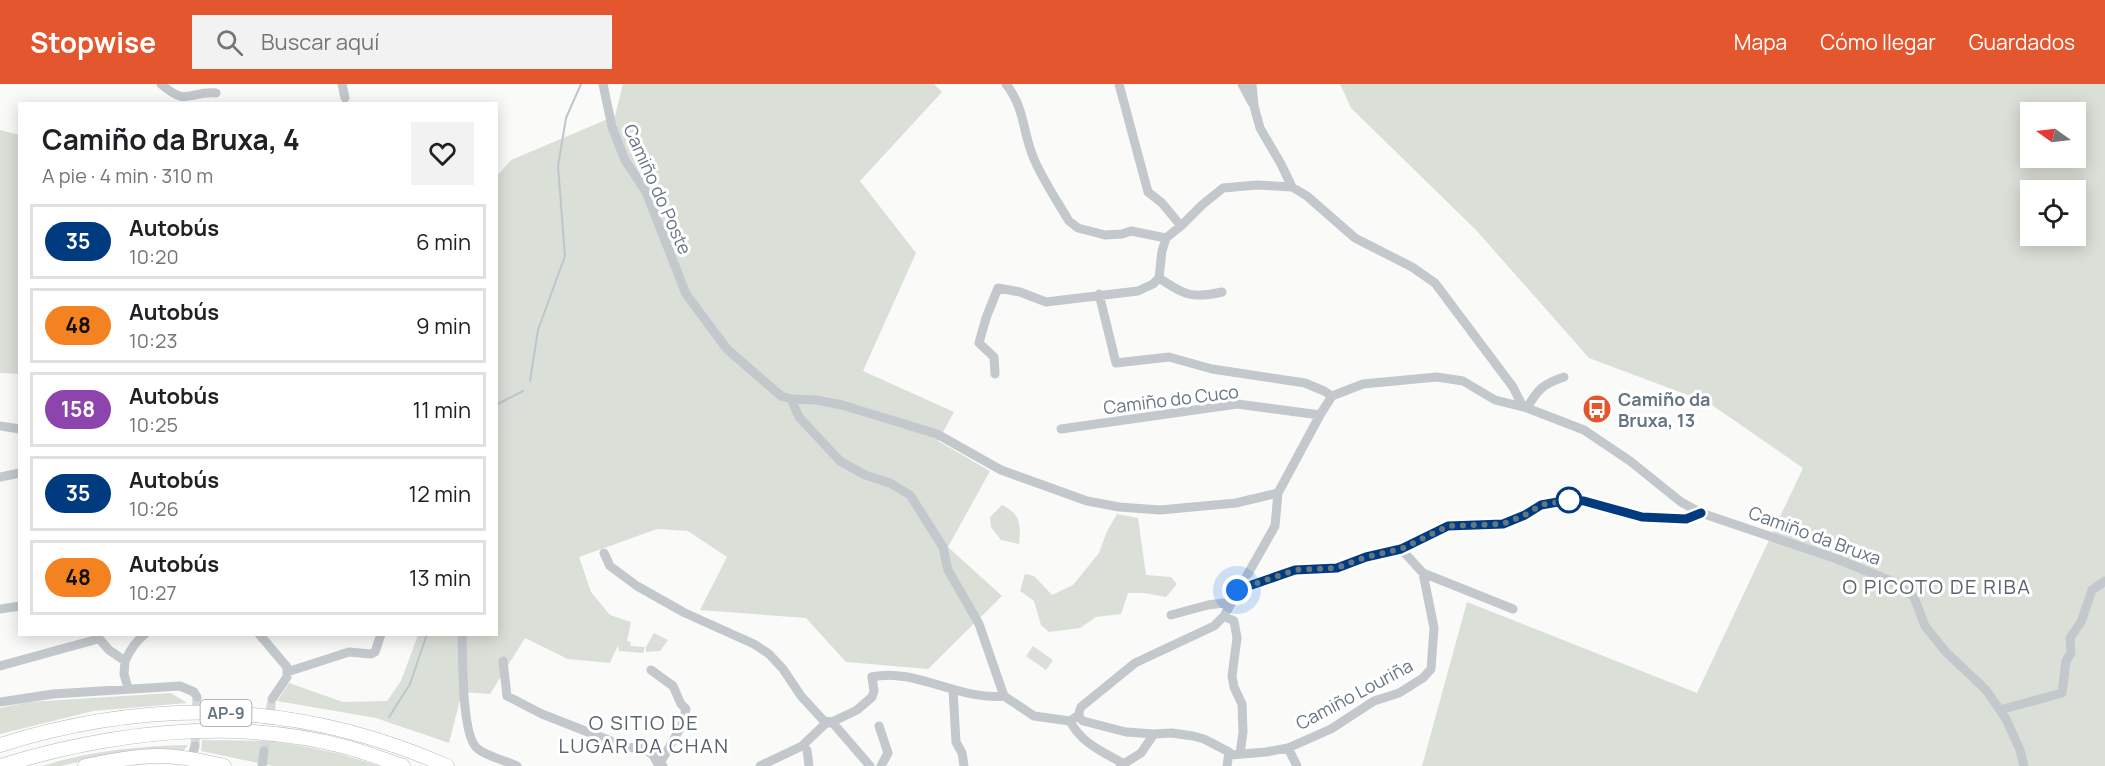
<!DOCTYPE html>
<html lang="es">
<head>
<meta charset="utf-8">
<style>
  body { margin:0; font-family:Manrope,sans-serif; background:#f2f2f2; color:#202124; height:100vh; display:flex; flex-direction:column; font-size:22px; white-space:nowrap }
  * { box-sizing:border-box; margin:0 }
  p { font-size:20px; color:#757577 }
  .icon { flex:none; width:33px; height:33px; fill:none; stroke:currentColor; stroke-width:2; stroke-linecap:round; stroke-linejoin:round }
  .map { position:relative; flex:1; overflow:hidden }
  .side { position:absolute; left:18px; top:18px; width:480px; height:534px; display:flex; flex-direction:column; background:#fff; border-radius:0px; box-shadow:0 3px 15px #0003 }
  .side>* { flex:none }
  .badge { padding:0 12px; border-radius:20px; font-size:21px; line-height:39px }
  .needle { width:39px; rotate:284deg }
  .fabs { position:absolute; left:2020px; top:18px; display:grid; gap:12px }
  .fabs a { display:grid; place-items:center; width:66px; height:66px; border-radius:0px; background:#fff; box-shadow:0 3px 15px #0003; font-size:30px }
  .you { position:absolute; width:30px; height:30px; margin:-15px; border:4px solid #fff; border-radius:50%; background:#1a73e8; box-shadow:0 0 0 9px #1a73e833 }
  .map>.badge { position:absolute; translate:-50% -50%; box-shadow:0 0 0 3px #fff }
  .round { display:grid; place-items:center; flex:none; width:63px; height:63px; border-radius:0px; background:#f2f2f2 }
  .summary { display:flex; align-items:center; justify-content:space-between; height:102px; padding:0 24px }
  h1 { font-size:28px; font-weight:700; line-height:45px }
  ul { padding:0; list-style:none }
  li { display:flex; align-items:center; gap:18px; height:75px; margin:0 12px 9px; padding:0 12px; border:3px solid #e0e0e0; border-radius:0px }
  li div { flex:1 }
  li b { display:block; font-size:22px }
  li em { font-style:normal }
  li .badge { min-width:66px; font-weight:700; text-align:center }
  header { display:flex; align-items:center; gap:36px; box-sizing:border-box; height:84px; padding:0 30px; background:#e4572e; color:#fff }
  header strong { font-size:28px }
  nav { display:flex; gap:33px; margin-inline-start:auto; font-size:21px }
  .search { width:420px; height:54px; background:#f2f2f2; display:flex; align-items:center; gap:15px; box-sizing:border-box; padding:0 21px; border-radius:0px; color:#757577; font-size:22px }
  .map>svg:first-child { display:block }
  .green { fill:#dadfd7; fill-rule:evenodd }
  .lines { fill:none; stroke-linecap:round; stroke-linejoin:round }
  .stream { stroke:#bbc7cb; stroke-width:2 }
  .minor-tunnel { stroke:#d5d9db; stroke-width:9; stroke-dasharray:9 4.5; stroke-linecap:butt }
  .highway-casing { stroke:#b4b9bd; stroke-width:15 }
  .minor { stroke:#c3c8cc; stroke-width:9 }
  .highway { stroke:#fff; stroke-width:14 }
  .line-casing { stroke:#fff; stroke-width:14 }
  .line { stroke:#003b80; stroke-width:9 }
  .walk { stroke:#657683; stroke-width:6; stroke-dasharray:0 10.8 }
  .stop-dot { fill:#fff; stroke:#003b80; stroke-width:3 }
  .labels { text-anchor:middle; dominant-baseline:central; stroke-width:6; stroke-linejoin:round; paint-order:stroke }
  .shield { fill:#fff; stroke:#939fa8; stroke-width:1.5 }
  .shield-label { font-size:16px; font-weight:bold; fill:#657683 }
  .street-label { font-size:18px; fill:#657683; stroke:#fff }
  .poi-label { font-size:18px; font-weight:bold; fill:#657683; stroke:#fff; text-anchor:start }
  .neighbourhood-label { font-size:20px; letter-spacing:1.5px; fill:#57646e; stroke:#fff }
</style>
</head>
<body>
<header>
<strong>Stopwise</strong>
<div class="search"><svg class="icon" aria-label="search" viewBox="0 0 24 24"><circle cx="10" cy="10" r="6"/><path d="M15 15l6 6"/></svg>Buscar aquí</div>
<nav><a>Mapa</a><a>Cómo llegar</a><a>Guardados</a></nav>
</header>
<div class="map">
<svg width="2105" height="682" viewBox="0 0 2105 682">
  <rect width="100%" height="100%" fill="#fafaf8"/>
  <!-- green -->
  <path class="green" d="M623,0h311l8,8 -82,89 56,72 -53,118 91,41 -16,29 52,30 -42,76 54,49 -74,73 -82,-7 -40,-44 -106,-8 27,-53 -39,-26 -31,-2 -78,28 12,35 19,23 21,7 -4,19 4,1 -1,4 15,1 -2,6 -24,-2 -1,-6 -8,18 -42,-4 -43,-21 -35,56 -28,-2 -13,51 -73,-25 -99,-17 12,-18 54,19 44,-1 14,-20 17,-46 78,-1v-457l15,-17 104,-44z
    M1340,0h765v682h-683l45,-164 230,91 106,-225 -94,-65 -120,-45 -113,-128 -125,-122zM2031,28h45v46h-45zM2031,106h45v46h-45z
    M0,46l19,5v239l-19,-1z
    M1002,421c19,9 19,20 17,39l-18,-4 -10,-13 -1,-10z
    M1117,430l21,4 8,57 25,2 6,7 -11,13 -22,-4h-16l-7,21 -25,3 -16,11 -31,4 -8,-7 -7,-24 -14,-10 5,-17 9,2 18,19 21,-10 26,-32 8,-22z
    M654,549l14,7 -8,11 -14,1v-5z
    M1033,562l20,14 -7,10 -20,-14z
    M171,609l16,10 -94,8 -93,23v-26l29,-6z
    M202,656l74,1 65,13 38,12h-106l-72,-15z
    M188,661l-5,6 -43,-2 -80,17h-18c48,-15 96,-20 146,-21z"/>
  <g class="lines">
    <!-- stream -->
    <path class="stream" d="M530,297l8,-51 27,-74 -7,-90 8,-48 15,-34
      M496,321l27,-14
      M389,633l21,-33 17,-50"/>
    <!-- minor-tunnel -->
    <path class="minor-tunnel" d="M195,662l2,-49
      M264,667l8,-52"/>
    <!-- highway casing -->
    <g class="highway-casing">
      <path id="highway" d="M0,661c154,-48 298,-44 447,21
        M0,682c112,-34 232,-49 346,-19 19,5 38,13 57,19
        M85,682c23,-5 46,-9 69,-10 24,-1 47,5 70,10"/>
    </g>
    <!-- minor -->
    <path class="minor" d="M161,0c26,23 27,7 55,9
      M342,0l3,14
      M603,0l9,43 13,33 21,32 40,102 41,55 54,47 10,3 25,1 26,5 95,29 64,36 86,31 32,6 41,3 76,-7 42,-10
      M1006,0c20,26 16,48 28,75 9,21 23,42 35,62l9,7 27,7 17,-1 9,-3 35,7 15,-12 -19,-23 -14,-11 -29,-108
      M1242,0l10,19
      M1252,0l2,22 6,22 21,36 11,23
      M1181,142l21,-21 21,-17 34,-3 35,2 15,9 48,42 57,29 23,16 78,104 10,20
      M1166,154l-4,13 -3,27c25,17 33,21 63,14
      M1099,210l17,69 53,-6 43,12 93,14 19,8 8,5
      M995,290l-1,-17 -15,-14 7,-25 12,-30 22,4 26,10 92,-11 15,-7 6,-6
      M791,315l8,18 41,44 25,14 25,8 20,12 33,52 5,23 31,54 25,72
      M1527,324c11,-19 16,-24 37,-31
      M0,342l20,3
      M1061,345l176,-25 83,11
      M0,393l20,-4
      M1401,465l22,24 90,36
      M604,469l6,13 27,20 48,27 69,31 15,10 14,15 18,27 23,25 8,1 38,44
      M1237,506l58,-20 42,-2 29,-11 35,-8 47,-23 55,-2 22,-9 16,-10 28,-5 15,1 58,16 44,2 15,-6
      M0,525l20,-3
      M1171,531l37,-10 24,-3
      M1224,532l10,5 3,17 -5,38 2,11 8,17 1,28 -3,22
      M259,550l28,33v10l-15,22
      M462,550c1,23 -1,103 16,115 10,8 27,11 39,17
      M96,551l13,15 16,11 -1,13 4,14
      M125,577c5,-11 11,-20 20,-27
      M503,577l4,35 35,18 84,33 18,2 9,6 6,11
      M0,582l98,-27
      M651,586l22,16 8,18 5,5 -4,16 -23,40 4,1
      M287,588l62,-20 22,2 4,-2 6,-18
      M953,606l3,52 6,11 2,13
      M1004,612l30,20 36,5 9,-6
      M0,618l53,-8 127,-8 14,6 3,5
      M2000,626l62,-17 4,-32 5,-8 -1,-15 11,-16 11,-32 13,-9
      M1070,637c12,23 32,30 54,43
      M879,642l9,27 -7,13
      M1288,664l9,18
      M807,666l2,16
      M1230,671l36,-3 22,-4 43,-19 43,-28 25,-8 24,-15 8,-9 3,-41 -11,-55
      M191,675l4,-13
      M262,682l2,-15
      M760,682l42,-20 23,-22 7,-2 25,-12 15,-13 2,-6 -2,-14c42,-10 88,24 132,19
      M1120,682l21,-13 13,-19
      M1227,682l2,-14 -25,-13 -11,-3 -21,-3 -18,1 -28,-2 -43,-11c-5,-4 -5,-8 -2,-14l54,-44 79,-37 10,-10 51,-90 3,-33 42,-78 12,-19 31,-12 74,-7 26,4 32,19 32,8 57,22 46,31 51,41 20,11 136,46 59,24 18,14 11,29 21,26 40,38 20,29 14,31 4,16"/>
    <!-- highway -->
    <use href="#highway" class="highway"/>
  </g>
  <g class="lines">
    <!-- line casing -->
    <g class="line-casing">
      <path id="line" d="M1237,506l58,-20 42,-2 29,-11 35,-8 47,-23 55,-2 22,-9 16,-10 28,-5 15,1 58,16 44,2 15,-6"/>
    </g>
    <!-- line -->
    <use href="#line" class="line"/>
    <!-- walk -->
    <path class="walk" d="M1237,506l58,-20 42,-2 29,-11 35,-8 47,-23 55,-2 22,-9 16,-10 28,-5"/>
  </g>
  <!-- icons -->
  <defs>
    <g id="bus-disc" transform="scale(1.5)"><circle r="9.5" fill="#e4572e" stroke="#fff"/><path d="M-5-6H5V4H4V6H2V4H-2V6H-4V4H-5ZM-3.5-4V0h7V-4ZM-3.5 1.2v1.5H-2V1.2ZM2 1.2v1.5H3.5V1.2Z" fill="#fff"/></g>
  </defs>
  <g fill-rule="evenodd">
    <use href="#bus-disc" x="1597" y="325"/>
  </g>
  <!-- markers -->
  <circle class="stop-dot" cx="1569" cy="416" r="12"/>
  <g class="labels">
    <!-- shield labels -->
    <rect class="shield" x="200.5" y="616" width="51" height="26" rx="4.5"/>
    <g class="shield-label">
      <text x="226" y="629">AP-9</text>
    </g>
    <!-- street labels -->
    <g class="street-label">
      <text transform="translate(658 105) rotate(66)">Camiño do Poste</text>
      <text transform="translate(1171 315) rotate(-7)">Camiño do Cuco</text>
      <text transform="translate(1815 451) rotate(20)">Camiño da Bruxa</text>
      <text transform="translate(1354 610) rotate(-28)">Camiño Louriña</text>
    </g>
    <!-- poi labels -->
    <g class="poi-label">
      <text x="1618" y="315">Camiño da<tspan x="1618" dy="21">Bruxa, 13</tspan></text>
    </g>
    <!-- neighbourhood labels -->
    <g class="neighbourhood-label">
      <text x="1937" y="502">O PICOTO DE RIBA</text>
      <text x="644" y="638">O SITIO DE<tspan x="644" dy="23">LUGAR DA CHAN</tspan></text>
    </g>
  </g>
</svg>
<div class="fabs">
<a><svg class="needle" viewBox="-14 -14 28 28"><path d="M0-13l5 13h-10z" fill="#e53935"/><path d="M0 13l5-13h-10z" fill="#757577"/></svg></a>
<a><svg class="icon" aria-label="locate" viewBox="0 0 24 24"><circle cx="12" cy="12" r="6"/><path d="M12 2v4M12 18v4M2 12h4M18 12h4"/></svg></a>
</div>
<div class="you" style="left:1237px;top:506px"></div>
<section class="side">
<div class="summary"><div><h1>Camiño da Bruxa, 4</h1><p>A pie · 4 min · 310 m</p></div><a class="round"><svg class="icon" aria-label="heart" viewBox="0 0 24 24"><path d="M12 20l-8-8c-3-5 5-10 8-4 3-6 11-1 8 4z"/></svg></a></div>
<ul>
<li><span class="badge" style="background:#003b80;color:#fff">35</span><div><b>Autobús</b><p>10:20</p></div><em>6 min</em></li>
<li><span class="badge" style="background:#f58220;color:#111">48</span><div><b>Autobús</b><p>10:23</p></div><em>9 min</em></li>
<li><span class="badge" style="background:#8e44ad;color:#fff">158</span><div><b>Autobús</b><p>10:25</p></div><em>11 min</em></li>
<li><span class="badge" style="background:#003b80;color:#fff">35</span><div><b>Autobús</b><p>10:26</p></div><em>12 min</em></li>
<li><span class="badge" style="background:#f58220;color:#111">48</span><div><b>Autobús</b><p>10:27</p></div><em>13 min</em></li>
</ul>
</section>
</div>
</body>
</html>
